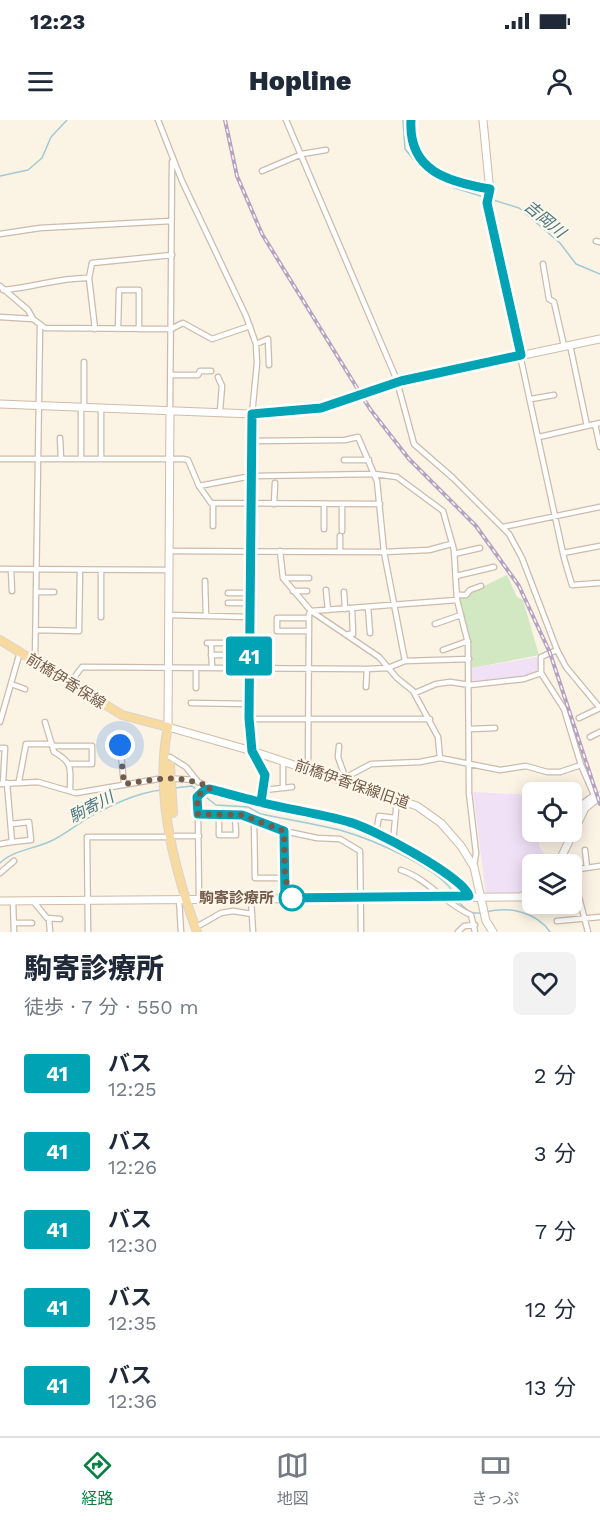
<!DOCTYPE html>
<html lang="ja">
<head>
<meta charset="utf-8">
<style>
  body { margin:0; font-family:"Work Sans","Noto Sans JP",sans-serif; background:#f2f2f3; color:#1f2937; height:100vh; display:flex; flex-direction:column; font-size:22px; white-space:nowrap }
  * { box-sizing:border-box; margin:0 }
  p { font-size:20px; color:#747a83 }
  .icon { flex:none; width:33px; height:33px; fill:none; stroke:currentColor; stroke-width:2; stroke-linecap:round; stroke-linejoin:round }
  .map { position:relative; height:812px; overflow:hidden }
  .drawer { display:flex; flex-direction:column; background:#fff; flex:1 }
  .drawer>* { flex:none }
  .badge { padding:0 12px; border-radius:4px; font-size:21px; line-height:39px }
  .fabs { position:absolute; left:522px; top:662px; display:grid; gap:12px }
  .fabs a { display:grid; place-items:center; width:60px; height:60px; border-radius:9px; background:#fff; box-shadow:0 3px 15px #0003; font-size:30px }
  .you { position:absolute; width:30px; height:30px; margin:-15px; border:4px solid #fff; border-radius:50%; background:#1a73e8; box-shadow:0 0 0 9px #1a73e833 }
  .map>.badge { position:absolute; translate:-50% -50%; box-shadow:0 0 0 3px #fff }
  .round { display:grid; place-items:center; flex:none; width:63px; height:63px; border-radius:9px; background:#f2f2f3 }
  .summary { display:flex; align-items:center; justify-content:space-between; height:102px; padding:0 24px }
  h1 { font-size:28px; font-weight:800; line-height:45px }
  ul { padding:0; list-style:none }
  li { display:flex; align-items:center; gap:18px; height:78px; padding:0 24px }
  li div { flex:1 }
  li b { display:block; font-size:22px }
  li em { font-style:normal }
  li .badge { min-width:66px; font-weight:700; text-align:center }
  .status { display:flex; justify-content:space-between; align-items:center; height:42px; padding:0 30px; background:#fff; direction:ltr }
  .status svg { height:16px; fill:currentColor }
  header { display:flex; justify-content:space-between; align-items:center; height:78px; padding:0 24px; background:#fff; font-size:27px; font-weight:800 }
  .menu { display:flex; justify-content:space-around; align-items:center; height:84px; border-top:2px solid #e0e1e3; background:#fff; font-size:16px; color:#747a83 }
  .menu a { display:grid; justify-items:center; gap:3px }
  .menu .current { color:#0b8043 }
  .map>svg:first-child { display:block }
  .education { fill:#f0e1f7 }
  .green { fill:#d1e8c3 }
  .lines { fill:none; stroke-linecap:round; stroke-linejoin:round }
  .stream { stroke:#a1cad5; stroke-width:1.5 }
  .street-casing { stroke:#ccbbab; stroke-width:7 }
  .secondary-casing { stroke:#cfbca9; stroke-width:9 }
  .primary-casing { stroke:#dad4d0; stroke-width:10 }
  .street { stroke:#fff; stroke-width:4.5 }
  .secondary { stroke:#fff; stroke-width:7 }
  .primary { stroke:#f7daa0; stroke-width:8 }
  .rail-casing { stroke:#b6a3c4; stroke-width:4 }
  .rail { stroke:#fef7ea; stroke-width:1.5; stroke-dasharray:4.5; stroke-linecap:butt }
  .line-casing { stroke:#fff; stroke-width:14 }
  .line { stroke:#00a3b4; stroke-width:9 }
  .walk { stroke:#725b4b; stroke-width:6; stroke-dasharray:0 10.8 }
  .stop-dot { fill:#fff; stroke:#00a3b4; stroke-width:3 }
  .labels { text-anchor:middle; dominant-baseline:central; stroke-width:5; stroke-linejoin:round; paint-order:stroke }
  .street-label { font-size:15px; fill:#725b4b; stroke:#fef7ea }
  .stop-label { font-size:15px; font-weight:bold; fill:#725b4b; stroke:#fef7ea; text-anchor:end }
  .water-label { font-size:16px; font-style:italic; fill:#467785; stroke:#fef7ea }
</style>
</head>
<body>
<div class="status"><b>12:23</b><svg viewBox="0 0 49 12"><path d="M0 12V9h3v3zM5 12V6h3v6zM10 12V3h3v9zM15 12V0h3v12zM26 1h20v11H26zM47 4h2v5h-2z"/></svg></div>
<header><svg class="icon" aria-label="menu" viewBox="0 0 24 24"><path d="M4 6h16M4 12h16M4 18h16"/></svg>Hopline<svg class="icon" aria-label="person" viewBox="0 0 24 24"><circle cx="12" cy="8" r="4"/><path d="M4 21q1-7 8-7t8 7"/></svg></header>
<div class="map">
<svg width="600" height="812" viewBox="0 0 600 812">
  <rect width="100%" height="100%" fill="#fbf3e4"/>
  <!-- education -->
  <path class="education" d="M537,537l3,12 -2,3 -22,6 -45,3 1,-13z
    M473,672l59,3v36h5l2,15 12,18h-19v22l-14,8h-32z"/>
  <!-- green -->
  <path class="green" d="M507,455l10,22 6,3 16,55 -67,13 -1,-25 -12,-45z"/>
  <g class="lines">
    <!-- stream -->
    <path class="stream" d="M403,0l2,29 12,15 38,24 64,20 41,35 16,21 24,10
      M0,56l28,-6 14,-12 9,-21 16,-17
      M174,668l18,-2 24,19 32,2 13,7c27,6 56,10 82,17 28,8 99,38 111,63
      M0,743c13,-13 34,-14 51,-22 14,-6 26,-17 40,-25 21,-11 45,-23 70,-26
      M457,781l14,12h10
      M486,792c22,-6 51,0 64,20"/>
    <!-- street casing -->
    <g class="street-casing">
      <path id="street" d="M158,0l24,61 64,135 10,28 1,19 -5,51 -3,137v168l3,32 13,24 -4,28
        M286,0l110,258
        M411,0c-2,51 36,61 79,69
        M262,51l40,-17 24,-4
        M490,72l-3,11 77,355 8,27 28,-2
        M0,114l40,-6 131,-7
        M596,121l4,1
        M543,144l6,35 5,3 10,44
        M89,158l6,51
        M0,166l28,24 5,9
        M3,170c30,-2 56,-13 86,-12l3,-15 80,-8
        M0,197l33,2 12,9 126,1 12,-6 29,16 38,-13
        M118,209l1,-39h20v39
        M256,224l12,-5 1,26
        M570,225l17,81
        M171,255h27l2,-4h11
        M218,257l4,9 -2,25
        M398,265l16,59 39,34 56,56 13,24 35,92 9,17 34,41
        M531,279l23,-4
        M84,288v-46
        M170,291l2,-249
        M595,304l5,23
        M539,317l61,-14
        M60,318l1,20
        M252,321l93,-1 13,-3 19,44 7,71 21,109
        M0,339h183l5,1 11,26 12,17 169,1
        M81,339v-51
        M101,339v-50
        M344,340h25
        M199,366l52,-10 124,-2 22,3 46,34 11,39 3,50 11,43 1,150 7,60 -2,13
        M213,383v23
        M274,384l1,-21
        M503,407l97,-20
        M324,409v-25
        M342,411v-27
        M340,416v16
        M169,431l215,1 45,-2 22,-6
        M280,431l3,27 28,33 68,46 18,21 16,13 25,46 2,21
        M563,433l37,-7
        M454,434l26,-6
        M0,449l169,1
        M11,450l1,21
        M101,450v47
        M456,456l38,-9
        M283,458h26
        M205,461l1,35
        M326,470l2,20
        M293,471h14
        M36,472h18
        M344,472l1,17
        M228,473h21
        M457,475h9l4,-5 11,-4
        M228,483h21
        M368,487l2,26
        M311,491l146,-11
        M169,495l80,2
        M435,504l26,-9
        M36,510l43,1 1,-61
        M309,511h-32v-13h32
        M349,514h4l-1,-26
        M207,523h42
        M211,523l1,25
        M443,530l25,-9
        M211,535h13
        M35,541l5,-335
        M70,563l12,-16 285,2 21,-1 17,-7 64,-2
        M11,564l14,5
        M366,567l1,-18
        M196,568v-20
        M415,573l21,-9 14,-2 20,3 54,-6 17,-6
        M191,583l58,1
        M579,598l21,-10
        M249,599h181
        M0,602l20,-70
        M45,602l9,30c20,11 16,17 16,39
        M471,609l24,-1
        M590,617l10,-5
        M120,625l4,39
        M52,626h40v18h-23
        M339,626l-1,11 7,20
        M0,628h5l-2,35
        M170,637l16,10 12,15 30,13 122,27 75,37 32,23 12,14
        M308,649l1,-155 2,-3
        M341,660l30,-16 49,-2 20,-4 60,12 26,-4 21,6h13l21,-7 -17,-56 -23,-36v-16l16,-7
        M19,661l7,-37h26
        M7,663l5,59 19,-2 -2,-18 -18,2
        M0,664l38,-2 38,11 88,-15 31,2
        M283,668v-27
        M264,670l28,-3
        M572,691l22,-16 -13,-30
        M198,694l-1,-17 13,-8
        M219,694v21h17l-1,-21
        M254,701l1,57h30
        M284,711l1,67
        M376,714l3,-18 16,2
        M175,716h24
        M393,723l4,-44
        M0,724l12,-2
        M585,730l2,18
        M563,735l5,9
        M401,750c27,9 44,34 70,45l4,17
        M572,750l16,62
        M572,750l28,-4
        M0,753l14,-12
        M179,779l2,33
        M199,779l-1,-85 44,1 42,16 33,7 23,1 20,12 1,81
        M251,779l2,33
        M13,781l1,31
        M33,781l14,17 13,1
        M49,799l1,13
        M557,801l43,-4
        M14,803h18
        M200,805l21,-12 12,-2 19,3
        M88,812l-1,-95h80
        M458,812l6,-6 11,-1"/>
    </g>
    <!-- secondary casing -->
    <g class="secondary-casing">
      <path id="secondary" d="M483,0l7,72
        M0,284l252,10 69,-6 80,-27 199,-42
        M170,291l-2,316 84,24 165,55 24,17 20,23 13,21 12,54 7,11
        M558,744l27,-56 15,-12
        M0,781l521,-4 11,-7"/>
    </g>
    <!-- primary casing -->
    <g class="primary-casing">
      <path id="primary" d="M0,520l122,75 46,12
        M168,607c-14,65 7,145 29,205
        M170,645l3,48"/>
    </g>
    <!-- street -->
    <use href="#street" class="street"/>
    <!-- secondary -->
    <use href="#secondary" class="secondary"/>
    <!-- primary -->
    <use href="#primary" class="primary"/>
    <!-- rail casing -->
    <g class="rail-casing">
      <path id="rail" d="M225,0l12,56 25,58 108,175 39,50 67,67 43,60 31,67 50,151"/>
    </g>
    <!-- rail -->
    <use href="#rail" class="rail"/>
  </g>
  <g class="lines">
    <!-- line casing -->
    <g class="line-casing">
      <path id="line" d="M263,683c29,7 58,11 86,19 21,5 115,55 120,74l-184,2 -1,-67 -42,-16 -44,-1 -1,-17c4,-3 6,-8 12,-8 3,0 44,12 52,13l4,-27 -13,-24 -3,-33 3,-304 69,-6 80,-27 120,-26 -34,-152 3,-14c-42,-7 -82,-18 -79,-69"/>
    </g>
    <!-- line -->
    <use href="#line" class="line"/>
    <!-- walk -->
    <path class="walk" d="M120,625l4,39c34,-5 55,-11 87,4l-8,3 -6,6 1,17 44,1 42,16 1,47 7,20"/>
  </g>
  <!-- markers -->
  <circle class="stop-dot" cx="292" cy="778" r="12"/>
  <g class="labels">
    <!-- street labels -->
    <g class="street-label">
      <text transform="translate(66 561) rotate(32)">前橋伊香保線</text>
      <text transform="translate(352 664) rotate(19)">前橋伊香保線旧道</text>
    </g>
    <!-- stop labels -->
    <g class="stop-label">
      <text x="274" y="778">駒寄診療所</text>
    </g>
    <!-- water labels -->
    <g class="water-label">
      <text transform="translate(545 99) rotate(40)">吉岡川</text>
      <text transform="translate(91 687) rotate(-28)">駒寄川</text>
    </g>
  </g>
</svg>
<div class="fabs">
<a><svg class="icon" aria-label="locate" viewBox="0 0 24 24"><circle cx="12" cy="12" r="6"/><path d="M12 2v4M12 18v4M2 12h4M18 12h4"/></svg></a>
<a><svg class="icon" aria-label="layers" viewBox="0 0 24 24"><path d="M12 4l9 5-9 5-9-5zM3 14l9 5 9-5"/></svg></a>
</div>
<div class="you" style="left:120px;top:625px"></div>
<b class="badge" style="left:249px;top:536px;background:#00a3b4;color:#fff">41</b>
</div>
<section class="drawer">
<div class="summary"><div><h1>駒寄診療所</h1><p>徒歩 · 7 分 · 550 m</p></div><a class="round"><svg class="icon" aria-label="heart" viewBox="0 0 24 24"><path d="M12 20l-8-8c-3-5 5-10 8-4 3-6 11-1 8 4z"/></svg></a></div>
<ul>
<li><span class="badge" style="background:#00a3b4;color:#fff">41</span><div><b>バス</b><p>12:25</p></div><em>2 分</em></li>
<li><span class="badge" style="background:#00a3b4;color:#fff">41</span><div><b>バス</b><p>12:26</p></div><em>3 分</em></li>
<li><span class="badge" style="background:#00a3b4;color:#fff">41</span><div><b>バス</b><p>12:30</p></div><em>7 分</em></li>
<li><span class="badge" style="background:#00a3b4;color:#fff">41</span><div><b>バス</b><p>12:35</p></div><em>12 分</em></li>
<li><span class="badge" style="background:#00a3b4;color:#fff">41</span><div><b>バス</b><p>12:36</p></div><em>13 分</em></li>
</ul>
</section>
<nav class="menu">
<a class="current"><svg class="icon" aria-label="directions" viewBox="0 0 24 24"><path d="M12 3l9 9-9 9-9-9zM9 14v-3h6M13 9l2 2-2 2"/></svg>経路</a>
<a><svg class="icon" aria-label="map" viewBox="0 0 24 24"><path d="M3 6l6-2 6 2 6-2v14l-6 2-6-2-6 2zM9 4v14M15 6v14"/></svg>地図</a>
<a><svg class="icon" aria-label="tickets" viewBox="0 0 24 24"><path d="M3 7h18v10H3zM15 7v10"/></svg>きっぷ</a>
</nav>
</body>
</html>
